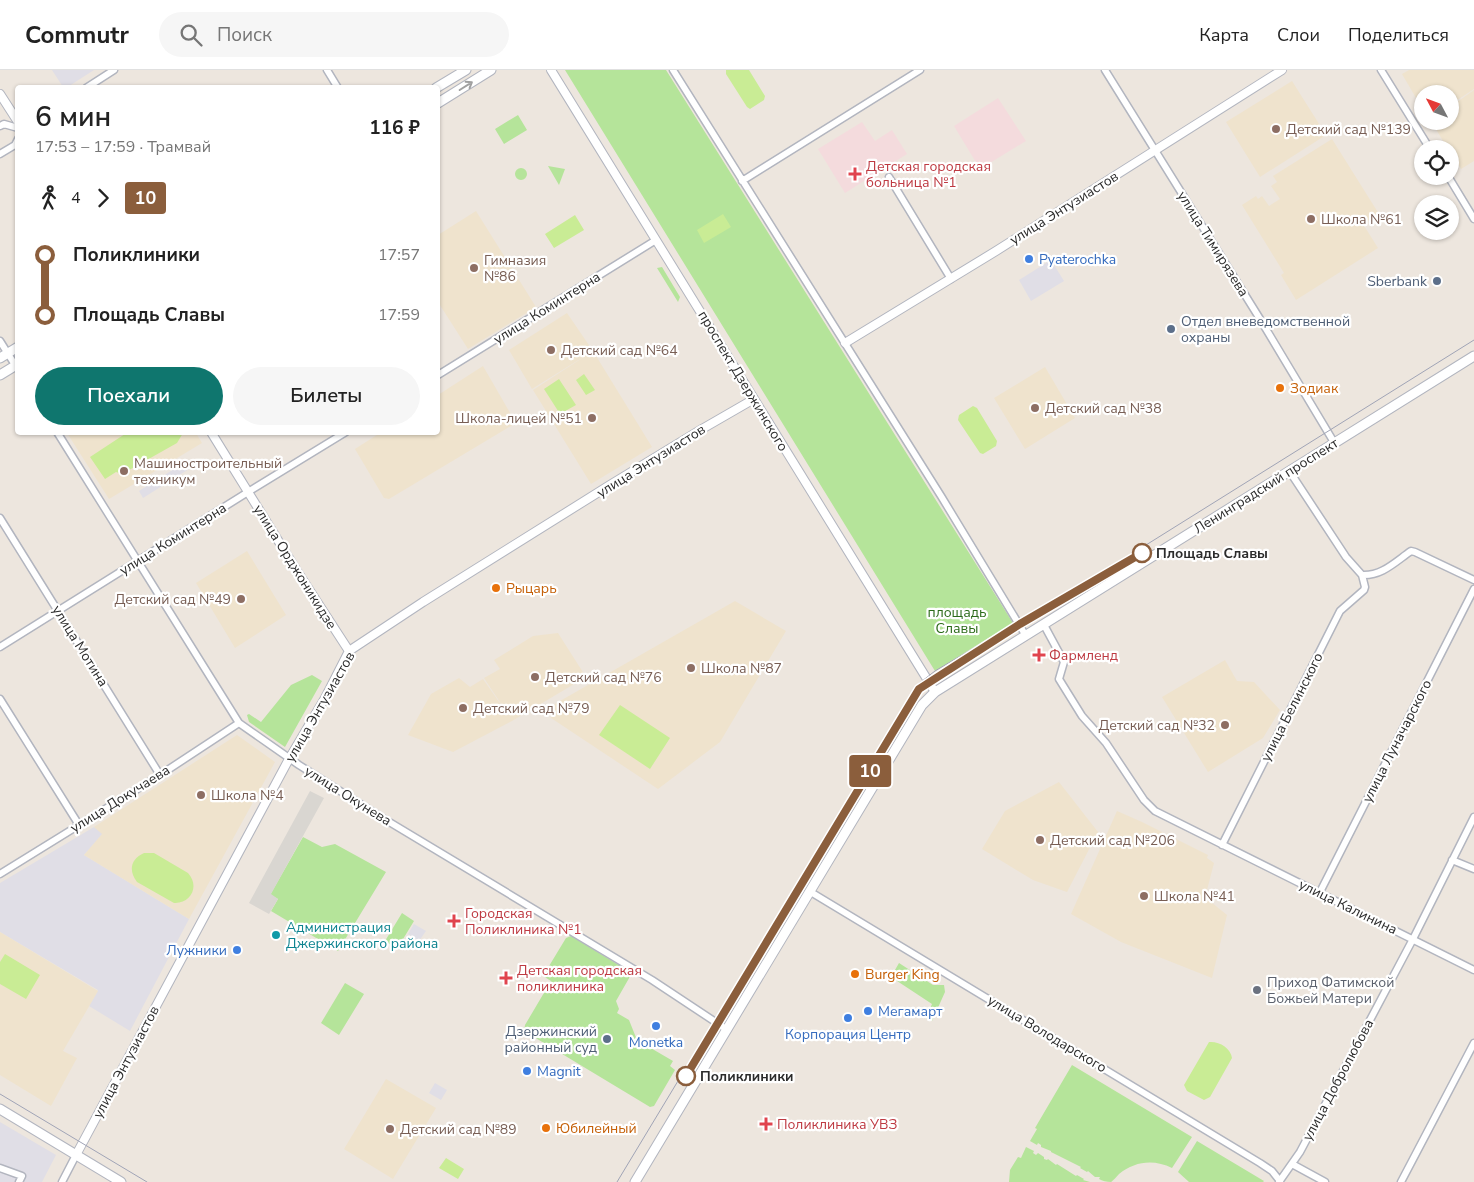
<!DOCTYPE html>
<html lang="ru">
<head>
<meta charset="utf-8">
<style>
  body { margin:0; font-family:"Nunito Sans",sans-serif; background:#f6f6f6; color:#222; height:100vh; display:flex; flex-direction:column; font-size:19px; white-space:nowrap }
  * { box-sizing:border-box; margin:0 }
  p { font-size:16px; color:#767676 }
  .icon { flex:none; width:28px; height:28px; fill:none; stroke:currentColor; stroke-width:2; stroke-linecap:round; stroke-linejoin:round }
  .map { position:relative; flex:1; overflow:hidden }
  .sheet { position:absolute; left:15px; top:15px; width:425px; height:350px; display:flex; flex-direction:column; background:#fff; border-radius:5px; box-shadow:0 1px 4px #0004 }
  .sheet>* { flex:none }
  .badge { padding:0 10px; border-radius:4px; font-size:18px; line-height:32px }
  .needle { width:32px; rotate:311deg }
  .tools { position:absolute; left:1414px; top:15px; display:grid; gap:10px }
  .tools a { display:grid; place-items:center; width:45px; height:45px; border-radius:50%; background:#fff; box-shadow:0 1px 4px #0004; font-size:25px }
  .map>.badge { position:absolute; translate:-50% -50%; box-shadow:0 0 0 2px #fff }
  .legs { display:flex; align-items:center; gap:8px; height:55px; padding:0 20px; font-size:16px }
  .legs p { margin-inline-start:auto }
  .head { display:flex; align-items:center; justify-content:space-between; height:85px; padding:0 20px }
  h1 { font-size:28px; font-weight:600; line-height:38px }
  .button { display:flex; gap:10px; margin-top:auto; padding:10px 20px }
  .button a { flex:1; height:58px; border-radius:30px; background:#0f766e; color:#fff; font-size:20px; font-weight:600; line-height:58px; text-align:center }
  .button a+a { background:#f6f6f6; color:#222 }
  ul { padding:0 20px; list-style:none }
  li { display:flex; align-items:center; gap:18px; height:60px; font-size:19px }
  li i { display:grid; place-items:center; width:8px; height:100%; margin:0 6px; background:currentColor }
  li i::after { content:''; width:12px; height:12px; margin:-6px; border:4px solid; border-radius:50%; background:#fff }
  li p { margin-inline-start:auto }
  li:first-child i { background:linear-gradient(#0000 50%,currentColor 0) }
  li:last-child i { background:linear-gradient(currentColor 50%,#0000 0) }
  header { display:flex; align-items:center; gap:30px; box-sizing:border-box; height:70px; padding:0 25px; background:#fff; border-bottom:1px solid #e0e0e0 }
  header strong { font-size:24px }
  nav { display:flex; gap:28px; margin-inline-start:auto; font-size:18px }
  .search { width:350px; height:45px; background:#f6f6f6; display:flex; align-items:center; gap:12px; box-sizing:border-box; padding:0 18px; border-radius:28px; color:#767676; font-size:19px }
  .map>svg:first-child { display:block }
  .industrial { fill:#e0dee6 }
  .education { fill:#efe3cd }
  .medical { fill:#f4dbdd }
  .green { fill:#b5e49a }
  .pitch { fill:#c9ec95 }
  .plaza { fill:#d9d6d1 }
  .lines { fill:none; stroke-linecap:round; stroke-linejoin:round }
  .minor-casing { stroke:#b2b5bf; stroke-width:9 }
  .tertiary-casing { stroke:#b2b5bf; stroke-width:10 }
  .secondary-casing { stroke:#b2b5bf; stroke-width:11 }
  .minor { stroke:#fff; stroke-width:6 }
  .tertiary { stroke:#fff; stroke-width:8 }
  .secondary { stroke:#fff; stroke-width:9 }
  .tram { stroke:#a0a4b6; stroke-width:1 }
  .oneway { stroke:#a0a0a0 }
  .line-1-casing { stroke:#fff; stroke-width:11 }
  .line-1 { stroke:#8b5e3c; stroke-width:8 }
  .education-dot { fill:#8d6e63; stroke:#fff; stroke-width:2 }
  .health-dot { fill:#e0444e; stroke:#fff; stroke-width:2 }
  .shop-dot { fill:#3f7fe0; stroke:#fff; stroke-width:2 }
  .service-dot { fill:#5c6f8a; stroke:#fff; stroke-width:2 }
  .food-dot { fill:#e8710a; stroke:#fff; stroke-width:2 }
  .stop-1-dot { fill:#fff; stroke:#8b5e3c; stroke-width:2.5 }
  .culture-dot { fill:#0f9aa8; stroke:#fff; stroke-width:2 }
  .worship-dot { fill:#6b7280; stroke:#fff; stroke-width:2 }
  .labels { text-anchor:middle; dominant-baseline:central; stroke-width:4.5; stroke-linejoin:round; paint-order:stroke }
  .education-label { font-size:14px; fill:#785e54; stroke:#fff; text-anchor:start }
  .health-label { font-size:14px; fill:#be3a42; stroke:#fff; text-anchor:start }
  .street-label { font-size:14px; fill:#2c2c2c; stroke:#fff }
  .shop-label { font-size:14px; fill:#366cbe; stroke:#fff; text-anchor:start }
  .service-label { font-size:14px; fill:#4e5e75; stroke:#fff; text-anchor:end }
  .food-label { font-size:14px; fill:#c56008; stroke:#fff; text-anchor:start }
  .stop-label { font-size:14px; font-weight:bold; fill:#2c2c2c; stroke:#fff; text-anchor:start }
  .park-label { font-size:14px; fill:#2c6b1a; stroke:#fff }
  .culture-label { font-size:14px; fill:#0d838f; stroke:#fff; text-anchor:start }
  .worship-label { font-size:14px; fill:#5b616d; stroke:#fff; text-anchor:start }
</style>
</head>
<body>
<header>
<strong>Commutr</strong>
<div class="search"><svg class="icon" aria-label="search" viewBox="0 0 24 24"><circle cx="10" cy="10" r="6"/><path d="M15 15l6 6"/></svg>Поиск</div>
<nav><a>Карта</a><a>Слои</a><a>Поделиться</a></nav>
</header>
<div class="map">
<svg width="1474" height="1112" viewBox="0 0 1474 1112">
  <rect width="100%" height="100%" fill="#ede6de"/>
  <!-- industrial -->
  <path class="industrial" d="M52,0h42l-28,18 -3,-1z
    M1051,190l13,21 -33,20 -12,-21z
    M185,392l4,7 -46,29 -4,-7z
    M94,757l9,7 -19,21 105,64 -59,112 -41,-25 9,-16 -98,-58v-49z
    M414,854l12,7 -7,10 -11,-7z
    M435,1013l12,7 -6,10 -12,-7z
    M0,1052l56,33 -14,27h-42z"/>
  <!-- education -->
  <path class="education" d="M1409,0h65v19l-24,16v-11h-28v14l-20,-34z
    M1292,11l34,54 -66,42 -34,-55z
    M1474,20v71l-13,8 -11,-18v-2h-2l-17,-28h19v-14z
    M1332,69l47,75 -16,10 15,24 -82,52 -15,-25 3,-2 -42,-68 14,-9 2,3 4,-3 7,10 11,-7 -9,-13 6,-4 -4,-6z
    M476,141l60,96 -68,42 -30,-47v-67z
    M567,243l26,38 -61,38 -23,-39z
    M593,281l59,96 -61,37 -58,-94z
    M483,296l33,57 -127,76 -5,-1 -29,-49 25,-16 58,-1v-37z
    M1045,297l30,51 -50,31 -31,-51z
    M67,363h129l6,10 -93,56z
    M247,481l39,64 -51,33 -39,-65z
    M735,531l51,30 -66,111 -62,47 -107,-71 2,-13z
    M558,563l28,44 -74,44 -59,31 -45,-17 23,-41 28,-16 11,9 13,-8 28,40 -27,-41 16,-9 -6,-9 39,-24z
    M1225,590l12,21 17,1 26,28 -17,28 -55,34 -46,-75z
    M237,665l38,27 -86,157 -105,-64 18,-21 -8,-7z
    M1059,712l39,50 -31,60 -34,-12 -51,-31 23,-38z
    M1117,741l25,11 66,33 -1,3 7,5 -7,27 4,12 16,13 -15,63 -91,-36 -50,-28z
    M0,862l98,59 -35,60 14,7 -26,48 -51,-31z
    M386,1009l50,29 -43,71 -49,-30z"/>
  <!-- medical -->
  <path class="medical" d="M998,28l28,43 -46,28 -26,-43z
    M862,52l13,19 17,-11 15,24 -62,39 -27,-44z"/>
  <!-- green -->
  <path class="green" d="M565,0h101l347,553 -78,48z
    M518,45l9,15 -23,14 -9,-15z
    M548,96l17,3 -6,16z
    M515 104a6 6 0 1 1 12 0a6 6 0 1 1-12 0Z
    M662,197l18,30 -2,5 -21,-34z
    M312,605l10,6 -37,66 -36,-25 -2,-7 2,-1 12,8 30,-37z
    M303,767l19,10 13,-3 51,28 -48,79 -67,-40 7,-12 -8,-4z
    M402,843l12,8 -17,28 -12,-8z
    M571,866l61,37 -16,28 3,8 -2,4 12,7 8,20 36,21 -3,5 5,4 -21,36 -4,1 -126,-76 1,-6 26,-44 -8,-5 23,-38z
    M899,893l34,22h11l1,7 -13,29 -6,-3 6,-14 -41,-27z
    M345,913l19,11 -25,41 -18,-12z
    M1072,995l120,72 -20,31c-18,-9 -37,-7 -53,6 -2,2 -6,7 -8,8 -4,0 -9,-1 -12,-3l1,-2h-5l-7,-6 -1,1 -7,-4 1,-1 -30,-15v-1l-10,-4v-2l-3,-2 -1,2 -7,-4 7,-12 -2,-1z
    M1197,1071l67,40 -1,1h-74l-11,-10z
    M1026,1077l8,4 -1,2 3,2 2,-2 6,4v2l3,1 1,-1 8,6 1,-1 19,12 1,-1 7,4 -1,1 7,2h-81l1,-12 8,-13 3,1z"/>
  <!-- pitch -->
  <path class="pitch" d="M726,0h23l16,26 -1,4 -14,9 -3,-2 -21,-33z
    M723,144l8,13 -27,16 -7,-13z
    M575,145l9,15 -30,18 -9,-14z
    M584,304l11,16 -9,5 -10,-15z
    M559,309l17,26 -16,9 -16,-25z
    M973,336l4,2 20,33 -1,5 -13,8 -3,-1 -22,-33 1,-5z
    M128,362h55v1l-6,10 -55,31 -6,-2 -11,7 -15,-22z
    M620,635l50,33 -20,31 -51,-34z
    M144,783h10l34,20c12,13 3,31 -14,30l-37,-21c-9,-12 -6,-23 7,-29z
    M5,884l35,21 -14,24 -26,-15v-22z
    M1209,972c10,-1 22,6 23,16l-22,39 -6,3 -17,-9 -3,-6z
    M446,1088l18,11 -6,10 -19,-11z"/>
  <!-- plaza -->
  <path class="plaza" d="M310,721l14,7 -53,96 7,5 -9,15 -20,-11z"/>
  <g class="lines">
    <!-- minor casing -->
    <g class="minor-casing">
      <path id="minor" d="M327,0l11,18
        M673,0l268,426 85,140
        M1105,0l155,249 75,125
        M1381,0l49,79
        M86,18l28,-18
        M0,56l4,-2 14,4
        M0,84l15,-9 3,-6
        M1448,106l26,43
        M889,107l62,102
        M742,111l178,-111
        M0,271l17,27
        M438,305l218,-135
        M57,362l182,291 60,42 82,52 271,163 74,49
        M1290,402l56,85 16,18c20,1 33,-13 49,-24l4,1 59,28
        M0,448l160,257
        M1044,555l20,37 -5,17 23,37 24,27 38,57 11,11 319,159
        M0,577l248,-155 98,-60
        M0,629l79,126
        M1222,775l118,-234 24,-21 1,-3 -3,-12
        M1452,790l22,9
        M0,804l160,-99 79,-52
        M809,821l451,272 12,8 8,10
        M1320,822l154,-303
        M1292,1094l33,18
        M0,1098l22,8 -3,6
        M62,1112l14,-27
        M1279,1112l21,-30 113,-213 61,-122
        M1401,1112l73,-139"/>
    </g>
    <!-- tertiary casing -->
    <g class="tertiary-casing">
      <path id="tertiary" d="M551,0l384,622
        M0,24l18,28
        M845,273l151,-92 286,-181
        M211,362l86,139 52,80
        M76,1085l213,-396 36,-61 24,-47 74,-49 187,-117 92,-56 52,-30"/>
    </g>
    <!-- secondary casing -->
    <g class="secondary-casing">
      <path id="secondary" d="M436,18l30,-18
        M438,33l53,-33
        M0,288l18,-11
        M0,305l18,-11
        M0,1039l121,73
        M635,1112l287,-477 13,-13 539,-336"/>
    </g>
    <!-- minor -->
    <use href="#minor" class="minor"/>
    <!-- tertiary -->
    <use href="#tertiary" class="tertiary"/>
    <!-- secondary -->
    <use href="#secondary" class="secondary"/>
    <!-- tram -->
    <path class="tram" d="M0,1024l147,88
      M617,1112l300,-497 18,-14 195,-116 344,-215"/>
  </g>
  <!-- one-way arrows -->
  <defs><path id="oneway-shaft" d="M-6 0H5M1.5-3L5.5 0L1.5 3" fill="none" stroke-width="1.6" stroke-linecap="round" stroke-linejoin="round" transform="scale(1.25)"/></defs>
  <use class="oneway" href="#oneway-shaft" transform="translate(466 16) rotate(-32)"/>
  <g class="lines">
    <!-- line-1 casing -->
    <g class="line-1-casing">
      <path id="line-1" d="M686,1006l233,-387 101,-65 122,-71"/>
    </g>
    <!-- line-1 -->
    <use href="#line-1" class="line-1"/>
  </g>
  <!-- markers -->
  <g class="education-dot">
    <circle cx="1276" cy="59" r="5"/>
    <circle cx="1311" cy="149" r="5"/>
    <circle cx="474" cy="198" r="5"/>
    <circle cx="551" cy="280" r="5"/>
    <circle cx="1035" cy="338" r="5"/>
    <circle cx="592" cy="348" r="5"/>
    <circle cx="124" cy="401" r="5"/>
    <circle cx="241" cy="529" r="5"/>
    <circle cx="691" cy="598" r="5"/>
    <circle cx="535" cy="607" r="5"/>
    <circle cx="463" cy="638" r="5"/>
    <circle cx="1225" cy="655" r="5"/>
    <circle cx="201" cy="725" r="5"/>
    <circle cx="1040" cy="770" r="5"/>
    <circle cx="1144" cy="826" r="5"/>
    <circle cx="390" cy="1059" r="5"/>
  </g>
  <g class="health-dot">
    <path d="M852.5 96.5h5v5h5v5h-5v5h-5v-5h-5v-5h5z"/>
    <path d="M1036.5 577.5h5v5h5v5h-5v5h-5v-5h-5v-5h5z"/>
    <path d="M451.5 843.5h5v5h5v5h-5v5h-5v-5h-5v-5h5z"/>
    <path d="M503.5 900.5h5v5h5v5h-5v5h-5v-5h-5v-5h5z"/>
    <path d="M763.5 1046.5h5v5h5v5h-5v5h-5v-5h-5v-5h5z"/>
  </g>
  <g class="shop-dot">
    <circle cx="1029" cy="189" r="5"/>
    <circle cx="237" cy="880" r="5"/>
    <circle cx="868" cy="941" r="5"/>
    <circle cx="848" cy="948" r="5"/>
    <circle cx="656" cy="956" r="5"/>
    <circle cx="527" cy="1001" r="5"/>
  </g>
  <g class="service-dot">
    <circle cx="1437" cy="211" r="5"/>
    <circle cx="1171" cy="259" r="5"/>
    <circle cx="607" cy="969" r="5"/>
  </g>
  <g class="food-dot">
    <circle cx="1280" cy="318" r="5"/>
    <circle cx="496" cy="518" r="5"/>
    <circle cx="855" cy="904" r="5"/>
    <circle cx="546" cy="1058" r="5"/>
  </g>
  <g class="stop-1-dot">
    <circle cx="1142" cy="483" r="9"/>
    <circle cx="686" cy="1006" r="9"/>
  </g>
  <circle class="culture-dot" cx="276" cy="865" r="5"/>
  <circle class="worship-dot" cx="1257" cy="920" r="5"/>
  <g class="labels">
    <!-- education labels -->
    <g class="education-label">
      <text x="1286" y="59">Детский сад №139</text>
      <text x="1321" y="149">Школа №61</text>
      <text x="484" y="190">Гимназия<tspan x="484" dy="16">№86</tspan></text>
      <text x="561" y="280">Детский сад №64</text>
      <text x="1045" y="338">Детский сад №38</text>
      <text x="582" y="348" text-anchor="end">Школа-лицей №51</text>
      <text x="134" y="393">Машиностроительный<tspan x="134" dy="16">техникум</tspan></text>
      <text x="231" y="529" text-anchor="end">Детский сад №49</text>
      <text x="701" y="598">Школа №87</text>
      <text x="545" y="607">Детский сад №76</text>
      <text x="473" y="638">Детский сад №79</text>
      <text x="1215" y="655" text-anchor="end">Детский сад №32</text>
      <text x="211" y="725">Школа №4</text>
      <text x="1050" y="770">Детский сад №206</text>
      <text x="1154" y="826">Школа №41</text>
      <text x="400" y="1059">Детский сад №89</text>
    </g>
    <!-- health labels -->
    <g class="health-label">
      <text x="866" y="96">Детская городская<tspan x="866" dy="16">больница №1</tspan></text>
      <text x="1049" y="585">Фармленд</text>
      <text x="465" y="843">Городская<tspan x="465" dy="16">Поликлиника №1</tspan></text>
      <text x="517" y="900">Детская городская<tspan x="517" dy="16">поликлиника</tspan></text>
      <text x="777" y="1054">Поликлиника УВЗ</text>
    </g>
    <!-- street labels -->
    <g class="street-label">
      <text transform="translate(1064 138) rotate(-32)">улица Энтузиастов</text>
      <text transform="translate(1213 174) rotate(58)">улица Тимирязева</text>
      <text transform="translate(547 238) rotate(-32)">улица Коминтерна</text>
      <text transform="translate(743 311) rotate(59)">проспект Дзержинского</text>
      <text transform="translate(651 391) rotate(-32)">улица Энтузиастов</text>
      <text transform="translate(1266 416) rotate(-32)">Ленинградский проспект</text>
      <text transform="translate(173 469) rotate(-32)">улица Коминтерна</text>
      <text transform="translate(295 497) rotate(58)">улица Орджоникидзе</text>
      <text transform="translate(80 576) rotate(58)">улица Мотина</text>
      <text transform="translate(320 637) rotate(-60)">улица Энтузиастов</text>
      <text transform="translate(1292 637) rotate(-63)">улица Белинского</text>
      <text transform="translate(1397 671) rotate(-63)">улица Луначарского</text>
      <text transform="translate(348 726) rotate(32)">улица Окунева</text>
      <text transform="translate(120 729) rotate(-32)">улица Докучаева</text>
      <text transform="translate(1348 837) rotate(26)">улица Калинина</text>
      <text transform="translate(1047 964) rotate(31)">улица Володарского</text>
      <text transform="translate(126 992) rotate(-62)">улица Энтузиастов</text>
      <text transform="translate(1338 1010) rotate(-62)">улица Добролюбова</text>
    </g>
    <!-- shop labels -->
    <g class="shop-label">
      <text x="1039" y="189">Pyaterochka</text>
      <text x="227" y="880" text-anchor="end">Лужники</text>
      <text x="878" y="941">Мегамарт</text>
      <text x="848" y="964" text-anchor="middle">Корпорация Центр</text>
      <text x="656" y="972" text-anchor="middle">Monetka</text>
      <text x="537" y="1001">Magnit</text>
    </g>
    <!-- service labels -->
    <g class="service-label">
      <text x="1427" y="211">Sberbank</text>
      <text x="1181" y="251" text-anchor="start">Отдел вневедомственной<tspan x="1181" dy="16">охраны</tspan></text>
      <text x="597" y="961">Дзержинский<tspan x="597" dy="16">районный суд</tspan></text>
    </g>
    <!-- food labels -->
    <g class="food-label">
      <text x="1290" y="318">Зодиак</text>
      <text x="506" y="518">Рыцарь</text>
      <text x="865" y="904">Burger King</text>
      <text x="556" y="1058">Юбилейный</text>
    </g>
    <!-- stop labels -->
    <g class="stop-label">
      <text x="1156" y="483">Площадь Славы</text>
      <text x="700" y="1006">Поликлиники</text>
    </g>
    <!-- park labels -->
    <g class="park-label">
      <text x="957" y="542">площадь<tspan x="957" dy="16">Славы</tspan></text>
    </g>
    <!-- culture labels -->
    <g class="culture-label">
      <text x="286" y="857">Администрация<tspan x="286" dy="16">Джержинского района</tspan></text>
    </g>
    <!-- worship labels -->
    <g class="worship-label">
      <text x="1267" y="912">Приход Фатимской<tspan x="1267" dy="16">Божьей Матери</tspan></text>
    </g>
  </g>
</svg>
<div class="tools">
<a><svg class="needle" viewBox="-14 -14 28 28"><path d="M0-13l5 13h-10z" fill="#e53935"/><path d="M0 13l5-13h-10z" fill="#767676"/></svg></a>
<a><svg class="icon" aria-label="locate" viewBox="0 0 24 24"><circle cx="12" cy="12" r="6"/><path d="M12 2v4M12 18v4M2 12h4M18 12h4"/></svg></a>
<a><svg class="icon" aria-label="layers" viewBox="0 0 24 24"><path d="M12 4l9 5-9 5-9-5zM3 14l9 5 9-5"/></svg></a>
</div>
<b class="badge" style="left:870px;top:701px;background:#8b5e3c;color:#fff">10</b>
<section class="sheet">
<div class="head"><div><h1>6 мин</h1><p>17:53 – 17:59 · Трамвай</p></div><b>116 ₽</b></div>
<div class="legs"><svg class="icon" aria-label="walk" viewBox="0 0 24 24"><circle cx="13" cy="4" r="2"/><path d="M13 8l-2 6 4 7M11 14l-3 7M7 12l3-4h3l4 4"/></svg>4<svg class="icon" aria-label="forward" viewBox="0 0 24 24"><path d="M9 5l7 7-7 7"/></svg><b class="badge" style="background:#8b5e3c;color:#fff">10</b></div>
<ul>
<li><i style="color:#8b5e3c"></i><b>Поликлиники</b><p>17:57</p></li>
<li><i style="color:#8b5e3c"></i><b>Площадь Славы</b><p>17:59</p></li>
</ul>
<div class="button"><a>Поехали</a><a>Билеты</a></div>
</section>
</div>
</body>
</html>
